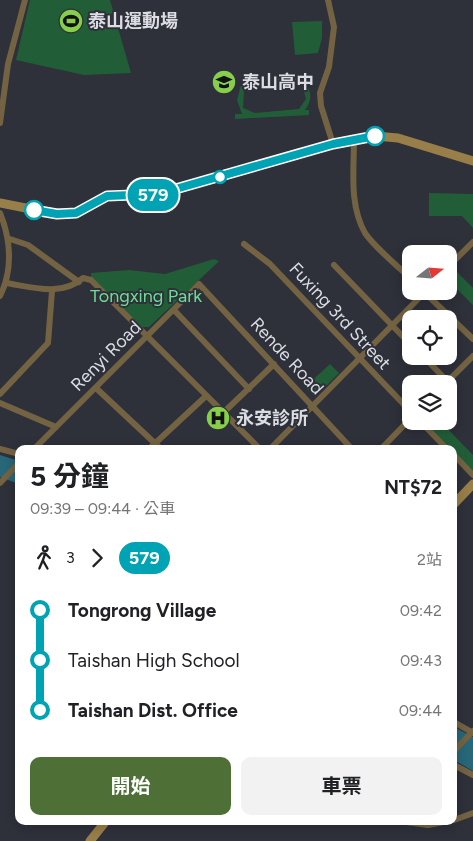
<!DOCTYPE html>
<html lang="zh-TW">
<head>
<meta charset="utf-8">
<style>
  body { margin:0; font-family:Figtree,"Noto Sans TC",sans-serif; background:#f2f2f2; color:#202124; height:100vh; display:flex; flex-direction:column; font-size:19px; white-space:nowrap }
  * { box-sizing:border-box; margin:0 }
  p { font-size:16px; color:#757577 }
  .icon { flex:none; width:28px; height:28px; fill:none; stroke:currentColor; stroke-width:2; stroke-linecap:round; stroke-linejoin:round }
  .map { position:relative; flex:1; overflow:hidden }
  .side { position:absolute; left:15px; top:445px; width:442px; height:380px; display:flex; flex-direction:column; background:#fff; border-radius:10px; box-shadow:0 2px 12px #0003 }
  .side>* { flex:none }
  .badge { padding:0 10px; border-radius:16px; font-size:18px; line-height:32px }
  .needle { width:32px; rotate:73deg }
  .controls { position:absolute; left:402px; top:245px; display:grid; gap:10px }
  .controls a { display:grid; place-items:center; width:55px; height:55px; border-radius:10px; background:#fff; box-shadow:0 2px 12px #0003; font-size:25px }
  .map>.badge { position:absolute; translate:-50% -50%; box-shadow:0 0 0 2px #fff }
  .legs { display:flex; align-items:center; gap:8px; height:55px; padding:0 15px; font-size:16px }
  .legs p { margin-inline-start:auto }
  .overview { display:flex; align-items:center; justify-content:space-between; height:85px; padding:0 15px }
  h1 { font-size:28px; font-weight:700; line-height:38px }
  .cta { display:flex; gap:10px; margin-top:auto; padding:10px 15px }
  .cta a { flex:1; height:58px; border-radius:10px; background:#4e6f35; color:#fff; font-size:20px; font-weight:700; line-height:58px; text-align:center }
  .cta a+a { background:#f2f2f2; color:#202124 }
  ul { padding:0 15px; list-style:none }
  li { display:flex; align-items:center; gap:18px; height:50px; font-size:19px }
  li i { display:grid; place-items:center; width:8px; height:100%; margin:0 6px; background:currentColor }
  li i::after { content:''; width:12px; height:12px; margin:-6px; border:4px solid; border-radius:50%; background:#fff }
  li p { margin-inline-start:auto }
  li:first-child i { background:linear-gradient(#0000 50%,currentColor 0) }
  li:last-child i { background:linear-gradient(currentColor 50%,#0000 0) }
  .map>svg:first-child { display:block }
  .green { fill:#215e38; fill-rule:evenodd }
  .water { fill:#276778 }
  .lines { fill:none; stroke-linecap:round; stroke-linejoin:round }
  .street { stroke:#736342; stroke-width:6 }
  .secondary { stroke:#987e48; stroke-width:9 }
  .line-1-casing { stroke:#fff; stroke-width:11 }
  .line-1 { stroke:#00a3b4; stroke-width:8 }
  .stop-1-dot { fill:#fff; stroke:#00a3b4; stroke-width:2.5 }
  .labels { text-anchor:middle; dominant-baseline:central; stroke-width:4; stroke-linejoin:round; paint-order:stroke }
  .poi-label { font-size:18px; font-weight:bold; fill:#dbdde3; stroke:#2e303a; text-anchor:start }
  .park-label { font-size:18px; fill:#6fdd95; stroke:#2e303a }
  .street-label { font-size:18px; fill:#dbdde3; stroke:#2e303a }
</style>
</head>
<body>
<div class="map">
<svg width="473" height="841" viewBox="0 0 473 841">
  <rect width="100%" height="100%" fill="#2e303a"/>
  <!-- green -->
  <path class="green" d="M30,0h80l21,73 -47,2 -68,-15z
    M322,21v17l-4,15 -23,2 -3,-33z
    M297,76c13,9 18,21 8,34h4v5l-74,4v-5h7l-5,-14 4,-15 11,-5zM293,82l10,5 3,12 -7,10 -44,4 -12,-5 1,-17c11,-12 33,-8 49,-9z
    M429,193l44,1v34l-11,-12h-33z
    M214,259l5,2 -3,3 -67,63h-7l-51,-50v-4l38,-3 36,4z
    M453,268l20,20v17l-24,-24v-9z
    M330,364l9,9 -24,24 -10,-10z
    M424,421h16l33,34v16l-19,-19v-3h-3z"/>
  <!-- water -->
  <path class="water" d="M0,455l19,6v23l-19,-7z
    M454,727l19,10v34l-19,-11z"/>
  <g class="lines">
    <!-- street -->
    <path class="street" d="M328,0l6,27 -5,40 -9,26 1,13 12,38
      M0,123l8,-59 17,-64
      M354,139c0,31 -5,66 11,94 10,15 33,33 46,46
      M0,213c11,27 13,57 0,83
      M10,239l18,6 51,37
      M244,244l26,20 141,148
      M334,265l77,80
      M449,266l24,-24
      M6,283c25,4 56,14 77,-5l8,2 169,169
      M423,291l50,48
      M174,310l75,79
      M423,356l25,26
      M445,384l28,-28
      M96,388l65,61
      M0,394l48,-51 4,-52
      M0,403l56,24
      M223,413l51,-49
      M420,421l27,28
      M0,449l19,5
      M34,449l165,-165 153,165
      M149,449l57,-53
      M270,449l156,-158
      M381,449l30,-31
      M454,455l19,20
      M0,483l19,-20
      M454,722l19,11
      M454,751l19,-20
      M454,765l19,10
      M454,820l19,-7
      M399,821l29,4 21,-4"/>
    <!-- secondary -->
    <path class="secondary" d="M0,203l51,10h25l31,-17 51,-2 175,-50 42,-8 23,2 75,23
      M454,504l19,-20
      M90,841l16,-20"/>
  </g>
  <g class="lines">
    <!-- line-1 casing -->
    <g class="line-1-casing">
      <path id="line-1" d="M34,210l23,4 19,-1 31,-17 51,-2 175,-50 42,-8"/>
    </g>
    <!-- line-1 -->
    <use href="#line-1" class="line-1"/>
  </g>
  <!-- icons -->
  <defs>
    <g id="stadium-disc" transform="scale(1.25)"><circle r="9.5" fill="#87cf4a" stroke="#2e303a"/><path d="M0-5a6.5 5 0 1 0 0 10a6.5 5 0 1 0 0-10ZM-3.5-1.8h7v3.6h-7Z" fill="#111"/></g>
    <g id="school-disc" transform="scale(1.25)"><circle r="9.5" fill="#87cf4a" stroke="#2e303a"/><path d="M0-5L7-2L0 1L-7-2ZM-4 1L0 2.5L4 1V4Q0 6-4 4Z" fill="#111"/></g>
    <g id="hospital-disc" transform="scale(1.25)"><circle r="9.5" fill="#87cf4a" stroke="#2e303a"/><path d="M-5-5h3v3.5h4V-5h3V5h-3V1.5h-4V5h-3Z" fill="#111"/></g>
  </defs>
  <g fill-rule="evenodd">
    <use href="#stadium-disc" x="71" y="21"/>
    <use href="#school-disc" x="224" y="82"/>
    <use href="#hospital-disc" x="218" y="418"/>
  </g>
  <!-- markers -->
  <g class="stop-1-dot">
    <circle cx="375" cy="136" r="9"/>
    <circle cx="220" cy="177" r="6"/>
    <circle cx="34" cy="210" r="9"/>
  </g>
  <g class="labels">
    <!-- poi labels -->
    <g class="poi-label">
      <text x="88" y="21">泰山運動場</text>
      <text x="242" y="82">泰山高中</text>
      <text x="236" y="418">永安診所</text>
    </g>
    <!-- park labels -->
    <g class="park-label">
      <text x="146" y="296">Tongxing Park</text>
    </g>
    <!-- street labels -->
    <g class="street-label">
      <text transform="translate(340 316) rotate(47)">Fuxing 3rd Street</text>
      <text transform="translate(106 356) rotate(-45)">Renyi Road</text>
      <text transform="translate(287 356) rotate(47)">Rende Road</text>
    </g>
  </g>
</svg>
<div class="controls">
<a><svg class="needle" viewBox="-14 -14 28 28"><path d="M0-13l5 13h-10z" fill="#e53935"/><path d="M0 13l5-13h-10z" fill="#757577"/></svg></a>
<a><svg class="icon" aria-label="locate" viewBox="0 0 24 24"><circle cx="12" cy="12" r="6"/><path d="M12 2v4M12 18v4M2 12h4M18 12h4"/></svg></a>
<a><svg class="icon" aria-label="layers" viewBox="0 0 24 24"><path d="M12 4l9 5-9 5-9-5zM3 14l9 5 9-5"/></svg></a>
</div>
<b class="badge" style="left:153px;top:195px;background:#00a3b4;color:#fff">579</b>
<section class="side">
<div class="overview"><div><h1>5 分鐘</h1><p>09:39 – 09:44 · 公車</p></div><b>NT$72</b></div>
<div class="legs"><svg class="icon" aria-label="walk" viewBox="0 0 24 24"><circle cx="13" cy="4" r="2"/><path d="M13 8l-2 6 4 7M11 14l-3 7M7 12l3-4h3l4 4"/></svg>3<svg class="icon" aria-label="forward" viewBox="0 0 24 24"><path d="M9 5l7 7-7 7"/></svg><b class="badge" style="background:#00a3b4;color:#fff">579</b><p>2站</p></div>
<ul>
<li><i style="color:#00a3b4"></i><b>Tongrong Village</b><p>09:42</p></li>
<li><i style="color:#00a3b4"></i><span>Taishan High School</span><p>09:43</p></li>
<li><i style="color:#00a3b4"></i><b>Taishan Dist. Office</b><p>09:44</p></li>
</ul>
<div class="cta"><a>開始</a><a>車票</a></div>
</section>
</div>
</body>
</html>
